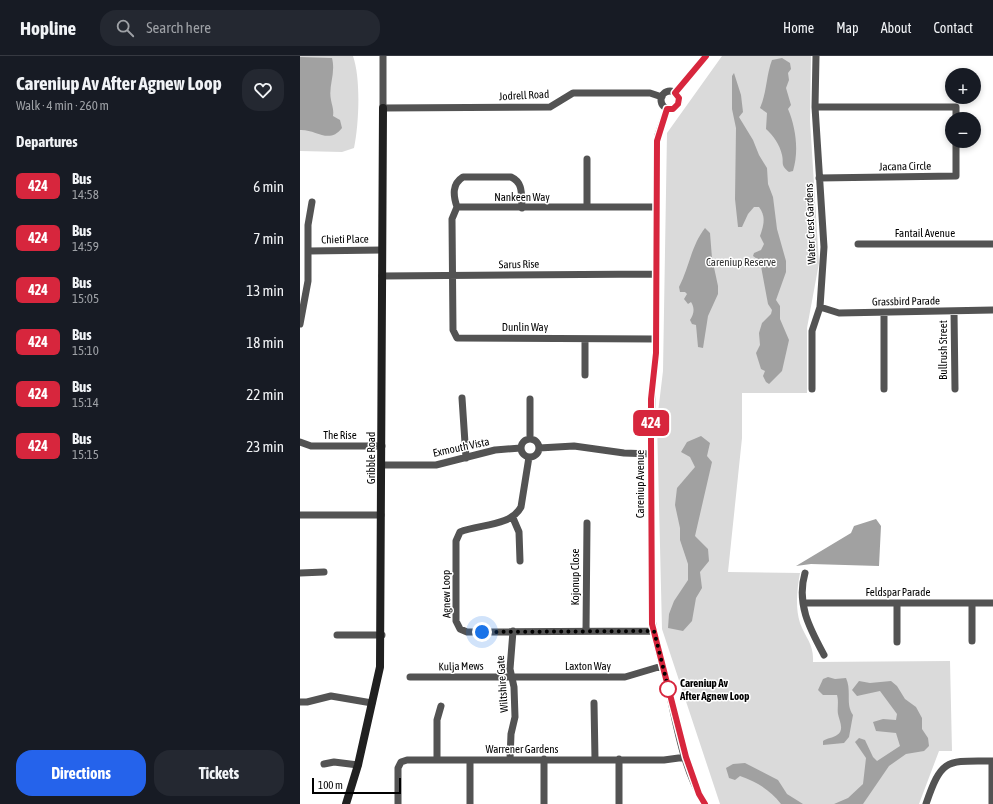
<!DOCTYPE html>
<html lang="en">
<head>
<meta charset="utf-8">
<style>
  body { margin:0; font-family:"Asap Condensed",sans-serif; background:#242831; color:#f1f3f6; height:100vh; display:flex; flex-direction:column; font-size:15px; white-space:nowrap }
  * { box-sizing:border-box; margin:0 }
  p { font-size:13px; color:#9ea1a6 }
  .icon { flex:none; width:22px; height:22px; fill:none; stroke:currentColor; stroke-width:2; stroke-linecap:round; stroke-linejoin:round }
  .map { position:relative; flex:1; overflow:hidden }
  .panel { display:flex; flex-direction:column; background:#171b24; width:300px }
  .panel>* { flex:none }
  .badge { padding:0 8px; border-radius:6px; font-size:14px; line-height:26px }
  .buttons { position:absolute; left:645px; top:12px; display:grid; gap:8px }
  .buttons a { display:grid; place-items:center; width:36px; height:36px; border-radius:50%; background:#171b24; box-shadow:0 2px 6px #0003; font-size:20px }
  .scale { position:absolute; left:12px; bottom:10px; width:89px; box-sizing:border-box; padding-left:4px; border:2px solid #000; border-top:0; font-size:11px; line-height:14px; white-space:nowrap; color:#000; -webkit-text-stroke:3px #fff; paint-order:stroke }
  .you { position:absolute; width:20px; height:20px; margin:-10px; border:3px solid #fff; border-radius:50%; background:#1a73e8; box-shadow:0 0 0 6px #1a73e833 }
  .map>.badge { position:absolute; translate:-50% -50%; box-shadow:0 0 0 2px #fff }
  h2 { padding:0 16px; font-size:15px; line-height:36px }
  .round { display:grid; place-items:center; flex:none; width:42px; height:42px; border-radius:16px; background:#242831 }
  .summary { display:flex; align-items:center; justify-content:space-between; height:68px; padding:0 16px }
  h1 { font-size:19px; font-weight:700; line-height:30px }
  .button { display:flex; gap:8px; margin-top:auto; padding:8px 16px }
  .button a { flex:1; height:46px; border-radius:16px; background:#2563eb; color:#fff; font-size:16px; font-weight:700; line-height:46px; text-align:center }
  .button a+a { background:#242831; color:#f1f3f6 }
  ul { padding:0; list-style:none }
  li { display:flex; align-items:center; gap:12px; height:52px; padding:0 16px }
  li div { flex:1 }
  li b { display:block; font-size:15px }
  li em { font-style:normal }
  li .badge { min-width:44px; font-weight:700; text-align:center }
  header { display:flex; align-items:center; gap:24px; box-sizing:border-box; height:56px; padding:0 20px; background:#171b24; border-bottom:1px solid #363941 }
  header strong { font-size:19px }
  nav { display:flex; gap:22px; margin-inline-start:auto; font-size:14px }
  .search { width:280px; height:36px; background:#242831; display:flex; align-items:center; gap:10px; box-sizing:border-box; padding:0 14px; border-radius:16px; color:#9ea1a6; font-size:15px }
  main { display:flex; flex:1; min-height:0 }
  .map>svg:first-child { display:block }
  .green { fill:#dadada }
  .water { fill:#a1a1a1 }
  .lines { fill:none; stroke-linecap:round; stroke-linejoin:round }
  .street { stroke:#535353; stroke-width:7 }
  .secondary { stroke:#202020; stroke-width:8 }
  .line-casing { stroke:#fff; stroke-width:9 }
  .line { stroke:#d7263d; stroke-width:6 }
  .walk { stroke:#000; stroke-width:4; stroke-dasharray:0 7.2 }
  .stop-dot { fill:#fff; stroke:#d7263d; stroke-width:2 }
  .labels { text-anchor:middle; dominant-baseline:central; stroke-width:3; stroke-linejoin:round; paint-order:stroke }
  .street-label { font-size:11px; fill:#000; stroke:#fff }
  .park-label { font-size:11px; fill:#313131; stroke:#fff }
  .stop-label { font-size:11px; font-weight:bold; fill:#000; stroke:#fff; text-anchor:start }
</style>
</head>
<body>
<header>
<strong>Hopline</strong>
<div class="search"><svg class="icon" aria-label="search" viewBox="0 0 24 24"><circle cx="10" cy="10" r="6"/><path d="M15 15l6 6"/></svg>Search here</div>
<nav><a>Home</a><a>Map</a><a>About</a><a>Contact</a></nav>
</header>
<main>
<section class="panel">
<div class="summary"><div><h1>Careniup Av After Agnew Loop</h1><p>Walk · 4 min · 260 m</p></div><a class="round"><svg class="icon" aria-label="heart" viewBox="0 0 24 24"><path d="M12 20l-8-8c-3-5 5-10 8-4 3-6 11-1 8 4z"/></svg></a></div>
<h2>Departures</h2>
<ul>
<li><span class="badge" style="background:#d7263d;color:#fff">424</span><div><b>Bus</b><p>14:58</p></div><em>6 min</em></li>
<li><span class="badge" style="background:#d7263d;color:#fff">424</span><div><b>Bus</b><p>14:59</p></div><em>7 min</em></li>
<li><span class="badge" style="background:#d7263d;color:#fff">424</span><div><b>Bus</b><p>15:05</p></div><em>13 min</em></li>
<li><span class="badge" style="background:#d7263d;color:#fff">424</span><div><b>Bus</b><p>15:10</p></div><em>18 min</em></li>
<li><span class="badge" style="background:#d7263d;color:#fff">424</span><div><b>Bus</b><p>15:14</p></div><em>22 min</em></li>
<li><span class="badge" style="background:#d7263d;color:#fff">424</span><div><b>Bus</b><p>15:15</p></div><em>23 min</em></li>
</ul>
<div class="button"><a>Directions</a><a>Tickets</a></div>
</section>
<div class="map">
<svg width="693" height="748" viewBox="0 0 693 748">
  <rect width="100%" height="100%" fill="#fff"/>
  <!-- green -->
  <path class="green" d="M0,0h53c8,23 6,68 1,92l-12,4 -42,-1z
    M422,0h89l-1,65 9,142 -12,65v65h-65v45l-14,134 72,1c-3,16 -5,34 0,50 6,16 14,21 13,39l137,-1 2,90h-13l-20,53h-199l-58,-175 -5,-208 6,-50 4,-238z"/>
  <!-- water -->
  <path class="water" d="M0,1l32,1c4,16 -4,28 -1,42 1,6 3,9 2,16l7,4 2,8c-13,17 -26,1 -42,2z
    M482,2l8,5 1,6 -3,4 1,7 -3,8 5,17 -3,4c8,19 11,42 5,62l-4,1c-9,-7 -5,-9 -7,-17 -2,-10 -9,-20 -16,-26l1,-16 -7,-5c7,-16 6,-32 12,-48z
    M434,17l7,22 2,17 -4,5 14,23 6,15 8,13 1,16 5,13 4,32 9,32v11l-10,28 4,6v13l9,21 -7,31 -13,13 -3,-2 -3,-6 2,-5 -4,-2 -5,-16 4,-8 -1,-12 3,-10 9,-9 1,-4 -4,-6 -8,-43 -7,-5 1,-3 7,-3 3,-6 -4,-8c4,-11 6,-20 -1,-29h-5l-6,7 -6,13h-4l-3,-28 1,-71 -4,-19v-33z
    M405,172l5,5 2,25 6,28v8l-10,22 -5,32 -5,-1 -2,-22 -4,-1 -2,-4c4,-6 5,-12 1,-18l-3,2 -4,-5 3,-5 -2,-2h-5l-1,-5c10,-19 12,-41 26,-59z
    M401,380l9,7 -3,13 5,6 -17,74 13,13 1,12 -9,11 2,16 -6,10 -4,23 -9,10 -15,-3 1,-14 5,-13 14,-21v-16l-8,-24v-12l-5,-23 2,-17 18,-21 -5,-10 -9,-5 6,-10z
    M576,463l5,7 -2,40 -68,-2 -15,2 55,-33 3,-7z
    M528,621l7,2 11,-1c6,13 -1,26 7,37l-4,22 -5,6 -21,2v-4c4,-3 10,-3 14,-6 8,-5 2,-15 1,-21 -1,-6 1,-12 -1,-19h-14l-5,-5 5,-11z
    M559,625l11,2 21,-2 6,5 8,13 11,8 6,11v11l6,9 1,8 -5,5 -18,3 -17,12 -26,38h-29l14,-6 15,-14 3,-26 -11,-16 4,-4 6,2 8,17 4,4 23,-15 -4,-13 -20,-2 -3,-9 10,-3 13,1 1,-6 -17,-23 -23,5 -5,-6z
    M445,707l33,17 9,14 16,10h-22c-11,-14 -24,-22 -41,-28l-5,4 -6,-2 -3,-10 7,-4z"/>
  <g class="lines">
    <!-- street -->
    <path class="street" d="M83,0v52l167,-1 23,-14h77l12,4
      M361 44a9 9 0 1 1 18 0a9 9 0 1 1-18 0Z
      M375,37l31,-37
      M515,51h141v12
      M367,53l-9,26 -1,12 -1,206 -4,37 -1,64 1,162c1,21 9,42 14,63 10,41 16,89 39,125
      M287,103v48
      M519,122l137,-2v-35
      M157,151c-4,-12 -5,-23 6,-30h48c13,6 10,18 11,31
      M558,188h135
      M9,195l73,-1
      M82,220l274,-2
      M520,251l19,6 154,-3
      M654,255l1,78
      M584,257v76
      M0,268l8,-43v-56l4,-23
      M285,283v36
      M356,283l-199,-1 -4,-8 -1,-111 5,-12h199
      M512,333v-58l8,-24 4,-60 -9,-140 1,-51
      M162,342l4,60
      M230,343v40
      M221 392a9 9 0 1 1 18 0a9 9 0 1 1-18 0Z
      M0,386l11,4h71
      M239,392l35,-2 50,7 27,1
      M229,401l-8,50c-11,20 -42,17 -61,25l-4,9v80l4,8 7,3 187,-1
      M82,409h54l59,-15 26,-2
      M0,459h81
      M213,462l6,14 1,29
      M0,517l24,-1
      M505,517c-9,31 5,56 19,82
      M503,547h190
      M597,547v39
      M286,575l1,-108
      M37,579h45
      M672,585v-38
      M110,621h215l37,-11
      M0,646h7l24,-6 41,7
      M294,647l1,56
      M210,703l1,-25 4,-17 -1,-30 -4,-18 3,-38
      M244,703v45
      M319,703v45
      M137,704v-40l4,-14
      M170,704v44
      M692,705v43
      M24,708l10,-2 24,3
      M98,748v-36l3,-6 6,-2h257l22,-3
      M626,748c16,-47 21,-43 67,-43"/>
    <!-- secondary -->
    <path class="secondary" d="M46,748l12,-39 22,-98 3,-559"/>
  </g>
  <g class="lines">
    <!-- line casing -->
    <g class="line-casing">
      <path id="line" d="M405,748l-6,-10 -13,-37 -34,-133 -1,-183v-42l5,-46 1,-212 10,-32h6l5,-5 1,-6 -4,-5 31,-37"/>
    </g>
    <!-- line -->
    <use href="#line" class="line"/>
    <!-- walk -->
    <path class="walk" d="M182,576l172,-1 15,60 -1,-2"/>
  </g>
  <!-- markers -->
  <circle class="stop-dot" cx="368" cy="633" r="8"/>
  <g class="labels">
    <!-- street labels -->
    <g class="street-label">
      <text transform="translate(224 39) rotate(-3)">Jodrell Road</text>
      <text transform="translate(605 110) rotate(-1)">Jacana Circle</text>
      <text x="222" y="141">Nankeen Way</text>
      <text transform="translate(510 168) rotate(-92)">Water Crest Gardens</text>
      <text x="625" y="177">Fantail Avenue</text>
      <text transform="translate(45 183) rotate(-1)">Chieti Place</text>
      <text transform="translate(219 208) rotate(-1)">Sarus Rise</text>
      <text transform="translate(606 245) rotate(-1)">Grassbird Parade</text>
      <text x="225" y="271">Dunlin Way</text>
      <text transform="translate(643 294) rotate(-90)">Bullrush Street</text>
      <text x="40" y="379">The Rise</text>
      <text transform="translate(161 391) rotate(-12)">Exmouth Vista</text>
      <text transform="translate(71 402) rotate(-90)">Gribble Road</text>
      <text transform="translate(340 428) rotate(-90)">Careniup Avenue</text>
      <text transform="translate(275 521) rotate(-90)">Kojonup Close</text>
      <text x="598" y="536">Feldspar Parade</text>
      <text transform="translate(146 538) rotate(-91)">Agnew Loop</text>
      <text transform="translate(161 610) rotate(-1)">Kulja Mews</text>
      <text x="288" y="610">Laxton Way</text>
      <text transform="translate(202 628) rotate(-94)">Wiltshire Gate</text>
      <text x="222" y="693">Warrener Gardens</text>
    </g>
    <!-- park labels -->
    <g class="park-label">
      <text x="441" y="206">Careniup Reserve</text>
    </g>
    <!-- stop labels -->
    <g class="stop-label">
      <text x="380" y="627">Careniup Av<tspan x="380" dy="13">After Agnew Loop</tspan></text>
    </g>
  </g>
</svg>
<div class="buttons">
<a>+</a>
<a>−</a>
</div>
<div class="scale">100 m</div>
<div class="you" style="left:182px;top:576px"></div>
<b class="badge" style="left:351px;top:367px;background:#d7263d;color:#fff">424</b>
</div>
</main>
</body>
</html>
